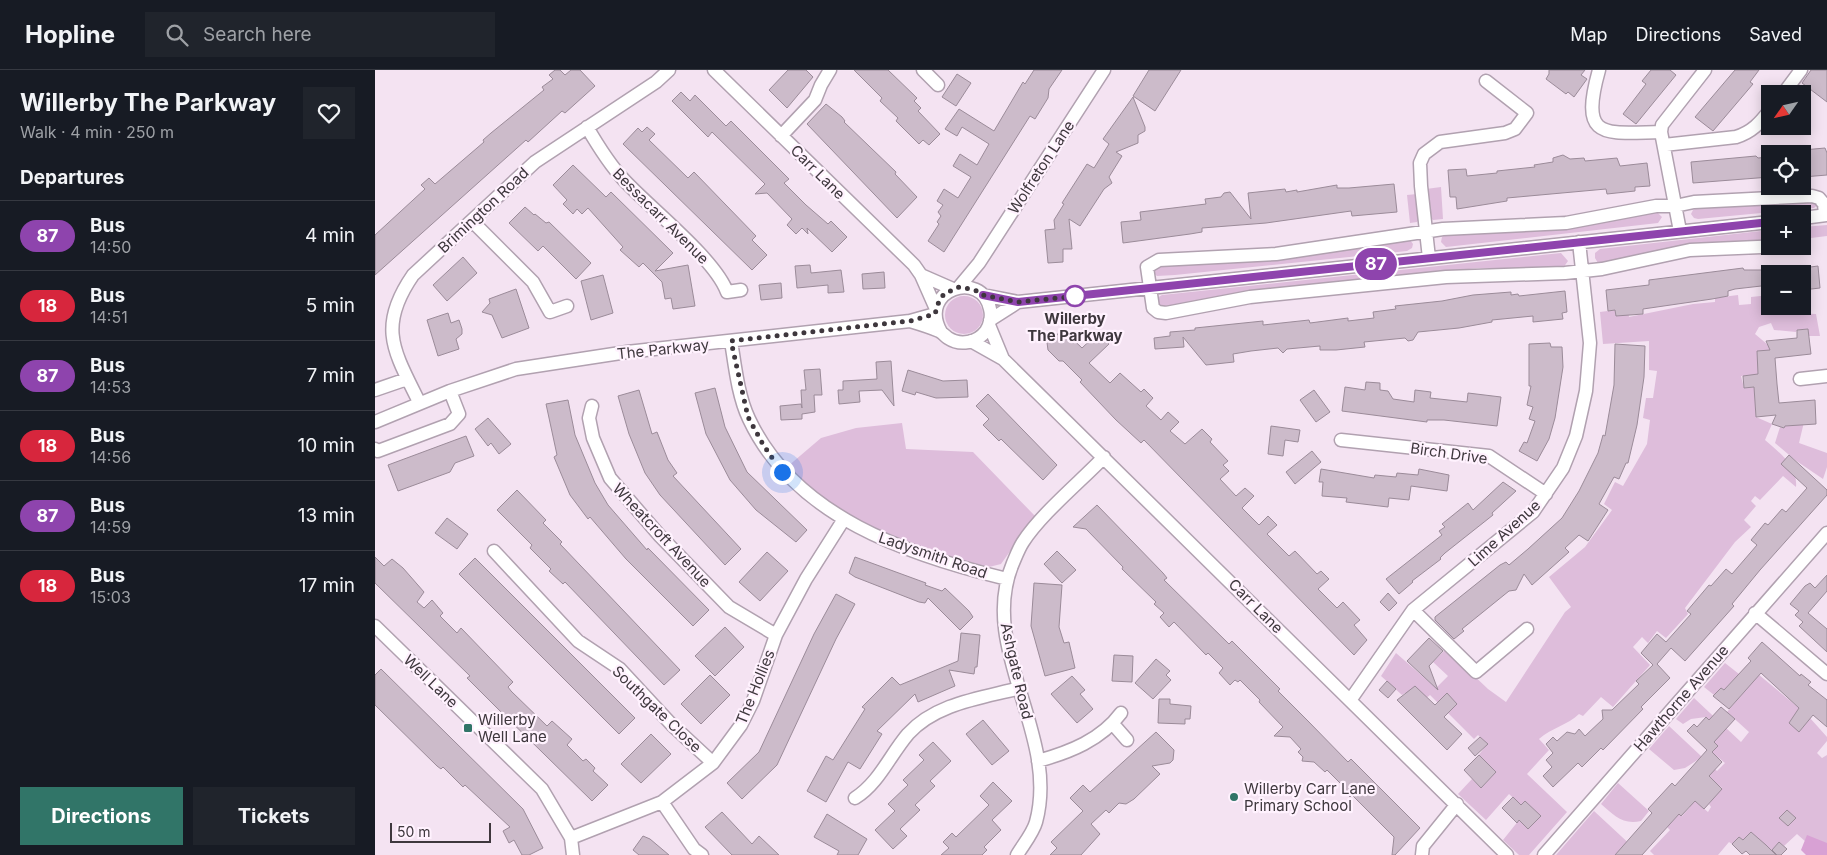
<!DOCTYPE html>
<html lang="en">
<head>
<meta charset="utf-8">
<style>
  body { margin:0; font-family:Inter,sans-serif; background:#20242c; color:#f1f3f6; height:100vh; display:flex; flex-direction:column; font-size:19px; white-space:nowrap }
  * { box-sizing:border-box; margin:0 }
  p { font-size:16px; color:#9ea1a6 }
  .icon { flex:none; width:28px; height:28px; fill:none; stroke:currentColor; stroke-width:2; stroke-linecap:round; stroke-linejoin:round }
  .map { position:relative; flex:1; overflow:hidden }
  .side { display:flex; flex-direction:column; background:#171b24; width:375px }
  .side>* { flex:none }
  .badge { padding:0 10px; border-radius:16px; font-size:18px; line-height:32px }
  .needle { width:32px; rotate:236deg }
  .controls { position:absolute; left:1386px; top:15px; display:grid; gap:10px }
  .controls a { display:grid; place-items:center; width:50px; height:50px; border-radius:0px; background:#171b24; box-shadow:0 2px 12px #0003; font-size:25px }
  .scale { position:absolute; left:15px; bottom:12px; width:101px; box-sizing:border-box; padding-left:5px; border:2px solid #3e373d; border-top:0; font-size:14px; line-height:18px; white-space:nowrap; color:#3e373d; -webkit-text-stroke:4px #fff2fe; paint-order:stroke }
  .you { position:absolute; width:25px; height:25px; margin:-12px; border:4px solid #fff; border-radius:50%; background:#1a73e8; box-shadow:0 0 0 8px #1a73e833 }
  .map>.badge { position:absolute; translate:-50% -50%; box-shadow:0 0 0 2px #fff }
  h2 { padding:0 20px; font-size:19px; line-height:45px }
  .round { display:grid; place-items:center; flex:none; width:52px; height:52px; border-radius:0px; background:#20242c }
  .head { display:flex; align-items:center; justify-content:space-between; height:85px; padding:0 20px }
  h1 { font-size:24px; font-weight:700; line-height:38px }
  .primary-button { display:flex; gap:10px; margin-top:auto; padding:10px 20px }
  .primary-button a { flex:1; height:58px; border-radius:0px; background:#317568; color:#fff; font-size:20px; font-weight:700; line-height:58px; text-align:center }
  .primary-button a+a { background:#20242c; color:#f1f3f6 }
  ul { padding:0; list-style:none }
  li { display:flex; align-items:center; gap:15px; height:70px; padding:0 20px; border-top:1px solid #363941 }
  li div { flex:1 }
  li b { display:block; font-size:19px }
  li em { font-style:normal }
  li .badge { min-width:55px; font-weight:700; text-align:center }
  header { display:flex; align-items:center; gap:30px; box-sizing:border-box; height:70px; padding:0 25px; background:#171b24; border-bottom:1px solid #363941 }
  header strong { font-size:24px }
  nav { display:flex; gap:28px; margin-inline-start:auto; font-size:18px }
  .search { width:350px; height:45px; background:#20242c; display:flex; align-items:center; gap:12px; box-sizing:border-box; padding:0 18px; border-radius:0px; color:#9ea1a6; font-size:19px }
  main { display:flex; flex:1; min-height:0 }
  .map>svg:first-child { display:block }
  .green { fill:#debddb }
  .forest { fill:#d8a1d4 }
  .building { fill:#ccbbca; stroke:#9b8b99 }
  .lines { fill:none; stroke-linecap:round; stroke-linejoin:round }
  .minor-casing { stroke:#b1a1b0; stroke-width:15 }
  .minor { stroke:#fff; stroke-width:12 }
  .line-casing { stroke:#fff; stroke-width:11 }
  .line { stroke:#8e44ad; stroke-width:8 }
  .walk { stroke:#3e373d; stroke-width:5; stroke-dasharray:0 9 }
  .stop-dot { fill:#fff; stroke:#8e44ad; stroke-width:2.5 }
  .poi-dot { fill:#317568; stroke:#fff2fe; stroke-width:2 }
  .labels { text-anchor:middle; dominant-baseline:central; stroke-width:4.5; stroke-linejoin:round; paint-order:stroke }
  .street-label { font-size:15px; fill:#3e373d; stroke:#fff2fe }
  .stop-label { font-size:15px; font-weight:bold; fill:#3e373d; stroke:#fff2fe }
  .poi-label { font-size:15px; fill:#3e373d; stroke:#fff2fe; text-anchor:start }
</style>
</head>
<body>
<header>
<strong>Hopline</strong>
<div class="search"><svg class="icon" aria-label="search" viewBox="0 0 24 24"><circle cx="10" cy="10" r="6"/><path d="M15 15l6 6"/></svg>Search here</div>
<nav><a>Map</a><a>Directions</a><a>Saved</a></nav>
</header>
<main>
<section class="side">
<div class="head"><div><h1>Willerby The Parkway</h1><p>Walk · 4 min · 250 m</p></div><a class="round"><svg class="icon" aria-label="heart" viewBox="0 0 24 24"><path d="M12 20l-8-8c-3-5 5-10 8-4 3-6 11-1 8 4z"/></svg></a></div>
<h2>Departures</h2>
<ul>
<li><span class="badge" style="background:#8e44ad;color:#fff">87</span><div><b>Bus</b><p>14:50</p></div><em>4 min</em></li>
<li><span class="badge" style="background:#d7263d;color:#fff">18</span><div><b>Bus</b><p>14:51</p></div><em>5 min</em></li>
<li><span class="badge" style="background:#8e44ad;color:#fff">87</span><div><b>Bus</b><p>14:53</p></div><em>7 min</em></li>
<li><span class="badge" style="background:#d7263d;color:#fff">18</span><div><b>Bus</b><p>14:56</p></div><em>10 min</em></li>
<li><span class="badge" style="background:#8e44ad;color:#fff">87</span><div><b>Bus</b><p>14:59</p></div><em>13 min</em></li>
<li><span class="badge" style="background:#d7263d;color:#fff">18</span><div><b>Bus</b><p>15:03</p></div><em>17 min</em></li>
</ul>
<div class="primary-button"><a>Directions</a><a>Tickets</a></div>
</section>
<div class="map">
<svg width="1452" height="785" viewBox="0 0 1452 785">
  <rect width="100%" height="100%" fill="#f4e3f2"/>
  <!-- green -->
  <path class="green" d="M1066,117l2,32 -10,1 -3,-3 -4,-28z
    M1042,124l2,25 -2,3 -7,1 -3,-28z
    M1439,131l5,3 -5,4 -116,11 -4,-1 -3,-4 2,-4 5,-3z
    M1281,141l6,6 -4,6 -212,24 -5,-5 1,-5 4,-2 97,-4z
    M1452,155v11l-24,3v-12z
    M1395,160v13l-166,21 -6,-1 -3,-5v-5l5,-4z
    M1035,170l3,4 -1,4 -5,3 -232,24 -18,1 -5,-4 7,-7 84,-3 73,-8z
    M1186,183l7,8 -5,7h-85l-183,20 -131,20 -5,-1 -2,-9 5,-3z
    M1363,225l1,10 12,-1v-7l19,-2 3,20 21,-2 22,1 4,22h-12l-1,-7 -10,1 -1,2 -22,-2 -3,-7 -12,4 -4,7 19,16 -17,2 2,24h-18l3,12 11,-1 1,30 16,7 -7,16c15,13 33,26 31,47l-13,-11 -23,24 -5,-4 -4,5 5,5 -12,14 7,7 -16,15 -50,66 3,6 -22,24 -9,-7 -9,12 -6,-6 -9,10 17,18 -37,42 -12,-10 -18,19 -4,-2c-11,11 -28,14 -40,25l10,11 -22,24 40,38 -38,43h-10l-16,-15 16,-20 9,9 12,-13 -15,-15 -4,4 -12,-11 -23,26 -28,-26 14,-15 9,9 15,-16 -18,-16 9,-12 -9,-9 -4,4 -26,-26 9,-9 -10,-10 -9,9 -8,-8 -5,4 -17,-3 -3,-3 -3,2 -21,-19 15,-23 40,35 12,-12 -15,-14 13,-13 42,40 18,13 59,-90 6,-5 -22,-30 36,-30 27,-37 -8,-6 11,-22 8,4 24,-42 3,-24 -7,-2 3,-20h7l4,-27 -8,-1v-29l-46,3 -3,-32 15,-2 1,5 9,-1 3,-5 1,8 64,-13 22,-2v-4z
    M570 245a19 19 0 1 1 38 0a19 19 0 1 1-38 0Z
    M1429,352l-5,21 28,10v14l-4,12 -28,-19 -20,-17 5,-16 4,1 1,-2z
    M527,353l4,26 67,3 62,64 -34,48 -16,4 -81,-26 -41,-18 -37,-23 -39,-34 34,-29 35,-10z
    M1350,593l14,11 8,-9 52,43 -10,15 10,8 11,-13 17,19v4l-10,12 5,5 5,-3v100l-21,-13 -9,-8 -13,12 -5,-4 -8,9 -20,-19 -8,8 -4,-3 -7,7 -3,-2 -11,13h-64l-4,-4 20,-21 -3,-3 12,-13 3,2 8,-9 -2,-2 5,-6 15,13 3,-5 -2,-3 13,-16 -20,-17 -3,-12 -14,9 -11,2 -25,-21 20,-23 48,45 8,-8 -18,-15 2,-11 9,-9 -12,-11 -15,2 -8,5 -7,-5 18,-21 47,44 8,-10 -22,-20 22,-26 -12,-10 -13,14 -3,-2 -7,7 -10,-8z
    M1243,713l31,28 -8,10c-19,4 -27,-6 -40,-17z
    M1219,741l41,38 -20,6h-59z"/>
  <!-- forest -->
  <path class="forest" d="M1432,765l20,8v12h-21l-5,-5z"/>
  <!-- building -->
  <path class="building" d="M180,0h5l5,5 6,-5h9l15,16 -30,27 -3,-2 -34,31 -2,-2 -151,135v-40l50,-46 -4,-4 8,-7 6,6 49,-42 -1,-2 8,-7 53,-43 -2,-3 11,-8 -4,-4z
    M413,0h18l7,7 -26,31 -18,-18z
    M479,0h34l29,28 -3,3 7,7 -3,3 22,23 -11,11 -6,-5 -4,4 -23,-23 2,-3 -18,-17 2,-3z
    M659,0h28l-13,19 -1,9 -13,21 -5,-3 -86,136 -16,-11 11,-17 -2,-2 4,-6 -3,-4 5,-7 -6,-4 7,-12 14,9 13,-21 -18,-11 7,-12 17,11 12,-21 -27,-17 -5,9 -12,-7 14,-20 35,22 29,-49 2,2z
    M774,0h32l-26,41 -22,-15z
    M1174,0h36l-4,5 6,4 -13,18 -6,-5 -2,2 -20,-15 3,-5z
    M1276,0h19l6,5 -40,49 -13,-10 23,-30 -4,-3z
    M1360,0h24l-9,12 3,2 -40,47 -18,-14z
    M1436,0h16v32l-25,-19z
    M582,4l14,9 -15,23 -14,-9z
    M306,22l9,9 5,-6 31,31 5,-5 58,58 -5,4 22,22 22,19 3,-3 16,16 -15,15 -25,-24 1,6 -6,-6 -6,6 -9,-9 5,-6 -25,-26 -12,1 10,-10 -53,-52 -4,5 -36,-36z
    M758,27l12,30v4l-7,4v8l-22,9 6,4 -13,21 3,6 -8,6 -24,37 -11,-7 3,30h-9v13l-15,1 -3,-33 10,-1 -1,-9 10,-16 -2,-1 25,-39 7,4 15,-24 -6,-5z
    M451,34l16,13 3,4 -1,1 52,50 -1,2 22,23 -20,21 -90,-94z
    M272,57l8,7 -6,6 39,38 6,-6 62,64 -4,4 15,15 -15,15 -129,-126 15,-16 4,4z
    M1450,78l2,5v22l-24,2v-27z
    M1188,85l7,4 14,-1 1,3 32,-3 3,8 27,-3 3,23 -15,1v4l-28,3 -1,-5 -99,9v3l-50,8 -1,-12h-6l-2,-27 18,-1 1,7 30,-3v-2l38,-4 -1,-2 19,-3v-4z
    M1381,86l2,2 12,-1v20l-77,6 -2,-21z
    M198,95l33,32 5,-5 62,61 -18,18 33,-6 7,41 -22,3 -2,-11 -6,1 -3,-17 -19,-19 -4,4 -19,-17 3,-3 -35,-39 -6,6 -5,-5 -4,5 -10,-10 4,-4 -14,-15z
    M1019,114l3,28 -45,4 -1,-5 -85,12 -64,5v4l-12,2 -67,9 -2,-21 20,-2 -1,-8 66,-8 -1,-5 16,-2 3,-4 6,-1 21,27 -3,-26 37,-4 1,3 11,-2v2l40,-7v3h12z
    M150,137l9,8 1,-1 11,9 3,-1 42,41 -15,16 -33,-33 -5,5 -29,-28z
    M88,187l14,16 -30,28 -14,-16z
    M435,195l1,8 30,-3 3,22 -16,1v-8l-31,3 -2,-22z
    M1443,196l2,22 -17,2v-22z
    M1368,198l1,2h25l1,15 -35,4 -7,2v5l-16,3 -69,10v5l-27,2 -1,-6 -7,1 -2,-21 43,-5v-5z
    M509,202l1,16 -22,1 -1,-15z
    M228,205l10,38 -22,7 -10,-39z
    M406,213l1,15 -21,2 -2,-15z
    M141,219l13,39 -27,10 -10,-23 -10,-3 8,-9 -1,-4z
    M1190,221l2,21 -5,1 1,6 -30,3v-6l-41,4v2l-33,6 -41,4 -5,8 -5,1 -3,-3 -41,4 1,5 -29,3h-16v-4l-33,3 -4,4 -5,-5 -27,3 -18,3 1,8 -28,3 -23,-28 1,10 -29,2 -1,-11 16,-2v-4l25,-2v-2l68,-7v4l46,-5 1,3 38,-5v3l26,-3 -1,-6 23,-3 -1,-3 47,-5 31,-6 38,-3v3l7,-1 1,2z
    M73,243l3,10 8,-3 3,9v5l-6,5 3,10 -21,7 -11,-36z
    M1433,259l3,25 -36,4 2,26 2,19 36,-3 1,24 -31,2 -1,2 -12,-4 4,-9 -20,2 -2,-30 -10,1 -1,-12 15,-2 -1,-23 13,-1 -4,-9 31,-3v-8z
    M688,260l19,18 16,-15 11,11 -20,19 21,20 10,-10 21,19 3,-3 9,9 -7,8 15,14 7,-8 11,10 -9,9 15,13 17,-15 10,10 -2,3 18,19 -5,4 6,6 -9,8 16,17 9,-8 9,8 -12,12 17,17 9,-9 9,9 -10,9 22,22 6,-5 22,23 4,-3 8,8 -11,10 19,19 6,-6 17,18 -6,5 13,15 -13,15 -210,-215 -3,3 -25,-23 -36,-38 2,-2 -19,-19h-4l-11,-11 -2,-15 13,-1z
    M1175,273l1,4h11l1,20 -8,51 -6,21 -12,22 -18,-10 5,-9 3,1 8,-22 -6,-2 4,-12 -6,-2 4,-19h-2v-42z
    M1240,274l30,2 -1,31 -7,48 -9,38h-2l-7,16 -5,-2 -15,27 9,6 -20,31 -9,-6 -14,13 4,4 -37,33 -8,-11 -8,16 -7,1 -47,38 2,2 -10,8 -19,-19v-3l65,-52 6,-3 3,3 19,-16 34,-31 17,-27 19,-38 5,-18 2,1 9,-51z
    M516,291l3,45 -12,-16 -23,1 1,11 -21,2 -1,-14h5v-9l34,-2 -1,-17z
    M445,299l2,26h-8l1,17 -13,2v5l-21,1 -1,-14 21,-2 1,4 -1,-18h5l-2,-20z
    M533,300l35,11 24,-1 1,17 -32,1 -20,-6 -1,3 -13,-4z
    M991,312l14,1v7l8,1 5,8 21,3 1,-12 16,2 -1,6 37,4 1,-9 33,4 -4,29 -53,-6h-17v2l-85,-11 3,-24 20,3z
    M340,318l10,39 22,45 60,58 -11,12 -40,-32 -26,-30 -24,-46 -11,-41z
    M264,320l13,44 5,-2 11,28 9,13 -4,3 68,73 -16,16 -65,-70 -15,-22 -16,-39 -11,-38z
    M939,320l16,22 -14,10 -16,-22z
    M613,324l69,71 -14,15 -42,-41 -2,2 -16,-16 6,-6 -13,-13z
    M193,330l7,35 20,48 13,22 39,45 1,-2 61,62 -16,16 -67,-67 -36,-42 -2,2 -18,-24 -16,-38 3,-2 -11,-51z
    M113,348l23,26 -12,10 -8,-11 -3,3 -13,-17z
    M896,356l29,4 -2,12 -13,-2 -2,16 -15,-2z
    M91,366l8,20 -19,7 -5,9 -52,19 -10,-26z
    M937,381l9,11 -26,22 -9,-12z
    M1414,385l38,35v5l-67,75 -28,34 2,2 -49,55 -14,-13 -14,16 13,14 -29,29 2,2 -40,41 -2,-2 -19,19 -4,-4 -25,24 -10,-11 9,-9 -6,-7 7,-7 -7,-9 7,-7 4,4 10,-9 8,2 4,-5 6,7 18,-17 -1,-9h10l27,-26 -3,-3 17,-16 -12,-12 16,-19 9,8 25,-28 -4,-3 22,-26 2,1 15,-17 6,5 25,-29 -6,-5 14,-17 3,2 14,-16 4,3 21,-24 -26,-24z
    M946,399l53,9 1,-3 21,2 1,-4 21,2 1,-6 30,6 -2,16 -36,-5 -2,14 -20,-2 -1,9 -42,-5 1,-4 -25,-2 1,-14h-4z
    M1128,412l13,9 -24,22 1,2 -48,38 -5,5 1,1 -29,22 1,1 -14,12 -13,-15 56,-44 -3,-4 6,-4 -3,-3 26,-21 5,7z
    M142,420l29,30 -3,3 19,19 -2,2 120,126 -16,15 -99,-103 -2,2 -14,-13 2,-2 -21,-21 2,-3 -35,-35z
    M722,435l66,68 4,5 -3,2 65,64 3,-3 48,48 -2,2 30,30 40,41 3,-3 69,69 -25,27h-3l2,-18 -42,-42 -2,2 -9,-9 2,-2 -16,-16 -2,2 -11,-10 -12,-1 1,-4 -5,-5 3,-3 -11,-12 -16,-1 9,-9 -24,-25 1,-2 -20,-20 -2,2 -3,-2 -5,5 -11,-12 4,-5 -15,-15 -2,2 -32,-33 -5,5 -9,-10 4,-4 -10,-9 2,-2 -34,-33 1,-2 -37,-38 -13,-2z
    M72,448l21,16 -11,15 -22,-16z
    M682,481l19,19 -14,13 -18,-19z
    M392,482l21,19 -28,30 -21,-19z
    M0,487l9,9 8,-7 11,9 21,24 -7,10 7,6 8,-8 11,13 -3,3 17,17 4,-5 52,54 -5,5 3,4 36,35 5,-5 20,18 -5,6 16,16 3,-2 9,9 -2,3 15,14 -16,16 -96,-94 -29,-29 3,-2 -95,-93z
    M480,487l71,26 -1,2 17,6 3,-3 24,23 4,6 -13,13 -32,-32 -3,5 -6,-1 -64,-25 -6,-4z
    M100,488l160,160 -16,16 -160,-160z
    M1452,505v16l-19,22 19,16v23l-28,-26 4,-4 -8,-7 4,-4 -9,-7 15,-18 5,-3 5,5z
    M659,513l28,2 -3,42 5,16 5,-1 6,26 -30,8 -14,-50z
    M1013,523l9,10 -8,8 -9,-9z
    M461,524l19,10 -19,35 -59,126 -35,34 -15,-16 32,-31 55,-118z
    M350,557l19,20 -29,29 -20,-20z
    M586,563l19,2 -3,32h-2l-1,7 -25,-4 6,16 -37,16 -3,-8 -38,37 5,3 -22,35 -12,-7 -22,40 -19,-11 19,-35 7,4 32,-51 -3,-2 30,-30 8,8 58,-24z
    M1054,568l14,13 -14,15 9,24 -31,-29z
    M1387,572l38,34 1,-2 10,8 -3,3 19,15v27l-14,-12 -14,17 -10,-9 10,-15 -38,-35 -32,36 -16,-13 8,-8 3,2 27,-29 -3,-3z
    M739,585l19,1 -1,26 -20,-1z
    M781,589l14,12 -4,4 5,5 -18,19 -18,-16z
    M6,599l142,140 20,39 -14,7h-7l-8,-15 -5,3 -6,-12 7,-4 -45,-42 -2,2 -20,-20 -2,2 -4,-3 -62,-61v-30z
    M335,605l20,20 -29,29 -20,-20z
    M697,606l13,14 -5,4 13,15 -16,14 -26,-29z
    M1012,611l9,8 -8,9 -9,-8z
    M1040,616l20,19 12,-12 10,11 -13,13 18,17 -15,16 -50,-50z
    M784,629h11v5l21,2 -1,13h-5v5l-27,-1z
    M1346,637l14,12 -21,23 4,4 -6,6 10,10 -13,14 13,13 -18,20 -9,-8 -14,15 -2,-2 -37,41h-27l37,-42 -4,-4 24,-26 3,3 32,-36 -20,-19 7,-7 3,3 9,-10 3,3z
    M608,650l26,31 -17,14 -26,-31z
    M781,662l18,18 -1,10 -3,3 -18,3 8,8 -26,25 -8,5 -7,-1 -10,10 -3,-3 -15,14 9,10 -19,21h-31l7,-7 -6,-6 32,-31 -13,-13 13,-13 7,7z
    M276,664l20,20 -30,29 -20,-19z
    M1105,667l8,7 -13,12 -7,-8z
    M558,672l18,19 -21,20 5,5 -20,19 5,5 -20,19 7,7 -14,13 -18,-19 20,-19 -7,-7 20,-19 -5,-5 21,-20 -5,-5z
    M1104,685l17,17 -15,16 -17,-18z
    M618,712l19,19 -20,19 9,10 -17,17 3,3 -5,5h-41l8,-7 -6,-6 9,-9 4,4 33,-32 -9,-9z
    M1138,727l8,8 4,-4 16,15 -13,13 -9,-9 -2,3 -15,-15z
    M1412,740l9,8 -8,8 -9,-8z
    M347,742l30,32 7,-8 20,19h-47l-27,-28z
    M452,744l40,25 -9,16h-21l2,-4 -25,-14z
    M1376,762l15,13 10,10h-26l-4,-4 -4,3 -10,-10 7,-7 4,3z
    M268,766l7,3 19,16h-30l-6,-5z
    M1404,772l8,7 -6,6h-4l-5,-5z"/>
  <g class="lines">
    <!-- minor casing -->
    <g class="minor-casing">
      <path id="minor" d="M339,0l200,195 7,10 15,34
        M548,0l15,15
        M1224,0c-20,71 5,63 62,62
        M1408,24l18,-24
        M212,57c11,19 22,37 37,53 27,29 91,79 103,112l14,-2
        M406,66l34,-36 6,-15 9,-15
        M1289,75l72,-8c16,-5 24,-14 34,-27
        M1428,148l24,-3
        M97,151l61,61 17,30 17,-6
        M1305,161l-19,-99 1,-7 43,-55
        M1408,176l-93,4 -88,19 -37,4 -119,4 -196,20 -84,16 -8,-1 -5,-4 -6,-41 12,-7 117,-6 167,-25 123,-6 90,-17h19l19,-4 118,-6 7,2 5,6 1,11
        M1054,188l-8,-72 -1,-23 4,-9 16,-12 65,-9 10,-4 12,-16 -41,-32
        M546,205l32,14
        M584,217l20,-24 125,-193
        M608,225l35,7 752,-80
        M615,250l28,-18
        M535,251c10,3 20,6 29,10 4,2 6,5 9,7 12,8 29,5 38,-7 4,-6 6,-15 4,-22 -8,-40 -73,-20 -49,23
        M614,255l14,34
        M356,271c4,25 7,55 18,78 46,98 159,136 258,160
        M596,271l32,18 504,496
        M1425,309l27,-3
        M0,320l32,-11
        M44,332c-25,-51 -42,-75 -6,-127l122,-113 121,-80 13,-12
        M217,336l-3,12 4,20 17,40 50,58 69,71 47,28
        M0,352l75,-31 66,-22 111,-17 283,-31 25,-7
        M966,370l148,16 57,38
        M0,379l3,2 72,-27 9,-10 -9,-23
        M119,481l84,90 42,28 52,56 41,38
        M1038,540l63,62 51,-43
        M1380,543l72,61
        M0,556l167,163 29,49 2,17
        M976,629l62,-89 120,-98 30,-44 13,-32 10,-45 4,-48 -11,-101
        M738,654l14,16
        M663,691c32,-9 63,-21 83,-48
        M480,728c24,-15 35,-43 53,-64 28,-31 74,-36 112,-46
        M287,732l32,47 8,6
        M196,768l91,-36 51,-39 28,-38 12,-24 23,-66 30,-56 38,-60
        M642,785c6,-10 16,-22 19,-33 24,-88 -59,-174 -23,-259 3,-7 6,-15 10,-21 18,-28 57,-60 81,-85
        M1047,785l1,-9 34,-42
        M1169,785l283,-322"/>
    </g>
    <!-- minor -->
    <use href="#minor" class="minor"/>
  </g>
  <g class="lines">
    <!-- line casing -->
    <g class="line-casing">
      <path id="line" d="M608,225l35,7 752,-80"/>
    </g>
    <!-- line -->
    <use href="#line" class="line"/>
    <!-- walk -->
    <path class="walk" d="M407,402l-18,-26 -16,-29 -17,-76 179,-20 25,-7 4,-13 5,-7 15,-7 16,3 8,5 35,7 60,-6h-3"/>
  </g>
  <!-- markers -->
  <circle class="stop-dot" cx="700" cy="226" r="10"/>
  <g class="poi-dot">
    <rect x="88" y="653" width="10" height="10" rx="2.5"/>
    <circle cx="859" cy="727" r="5"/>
  </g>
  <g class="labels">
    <!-- street labels -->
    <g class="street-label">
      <text transform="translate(666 97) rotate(-57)">Wolfreton Lane</text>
      <text transform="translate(443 102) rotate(45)">Carr Lane</text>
      <text transform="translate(108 140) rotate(-43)">Brimington Road</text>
      <text transform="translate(286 146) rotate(45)">Bessacarr Avenue</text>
      <text transform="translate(288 279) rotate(-6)">The Parkway</text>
      <text transform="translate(1074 383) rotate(8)">Birch Drive</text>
      <text transform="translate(1129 463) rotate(-42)">Lime Avenue</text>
      <text transform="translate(287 465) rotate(47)">Wheatcroft Avenue</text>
      <text transform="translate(558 485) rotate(19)">Ladysmith Road</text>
      <text transform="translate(881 536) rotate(45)">Carr Lane</text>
      <text transform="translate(642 601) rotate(77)">Ashgate Road</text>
      <text transform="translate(56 611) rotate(44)">Well Lane</text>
      <text transform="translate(380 617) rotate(-68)">The Hollies</text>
      <text transform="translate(1306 628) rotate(-49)">Hawthorne Avenue</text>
      <text transform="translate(282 639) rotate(44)">Southgate Close</text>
    </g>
    <!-- stop labels -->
    <g class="stop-label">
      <text x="700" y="248">Willerby<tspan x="700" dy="17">The Parkway</tspan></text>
    </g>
    <!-- poi labels -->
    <g class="poi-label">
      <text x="103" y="649">Willerby<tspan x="103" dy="17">Well Lane</tspan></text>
      <text x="869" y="718">Willerby Carr Lane<tspan x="869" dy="17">Primary School</tspan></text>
    </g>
  </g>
</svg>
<div class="controls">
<a><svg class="needle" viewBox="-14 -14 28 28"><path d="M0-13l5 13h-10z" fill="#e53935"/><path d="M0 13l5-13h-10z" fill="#9ea1a6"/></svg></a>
<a><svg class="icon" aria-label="locate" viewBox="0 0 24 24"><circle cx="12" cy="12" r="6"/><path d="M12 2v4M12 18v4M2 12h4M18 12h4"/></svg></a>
<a>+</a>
<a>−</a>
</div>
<div class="scale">50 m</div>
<div class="you" style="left:407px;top:402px"></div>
<b class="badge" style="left:1001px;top:194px;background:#8e44ad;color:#fff">87</b>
</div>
</main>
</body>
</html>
